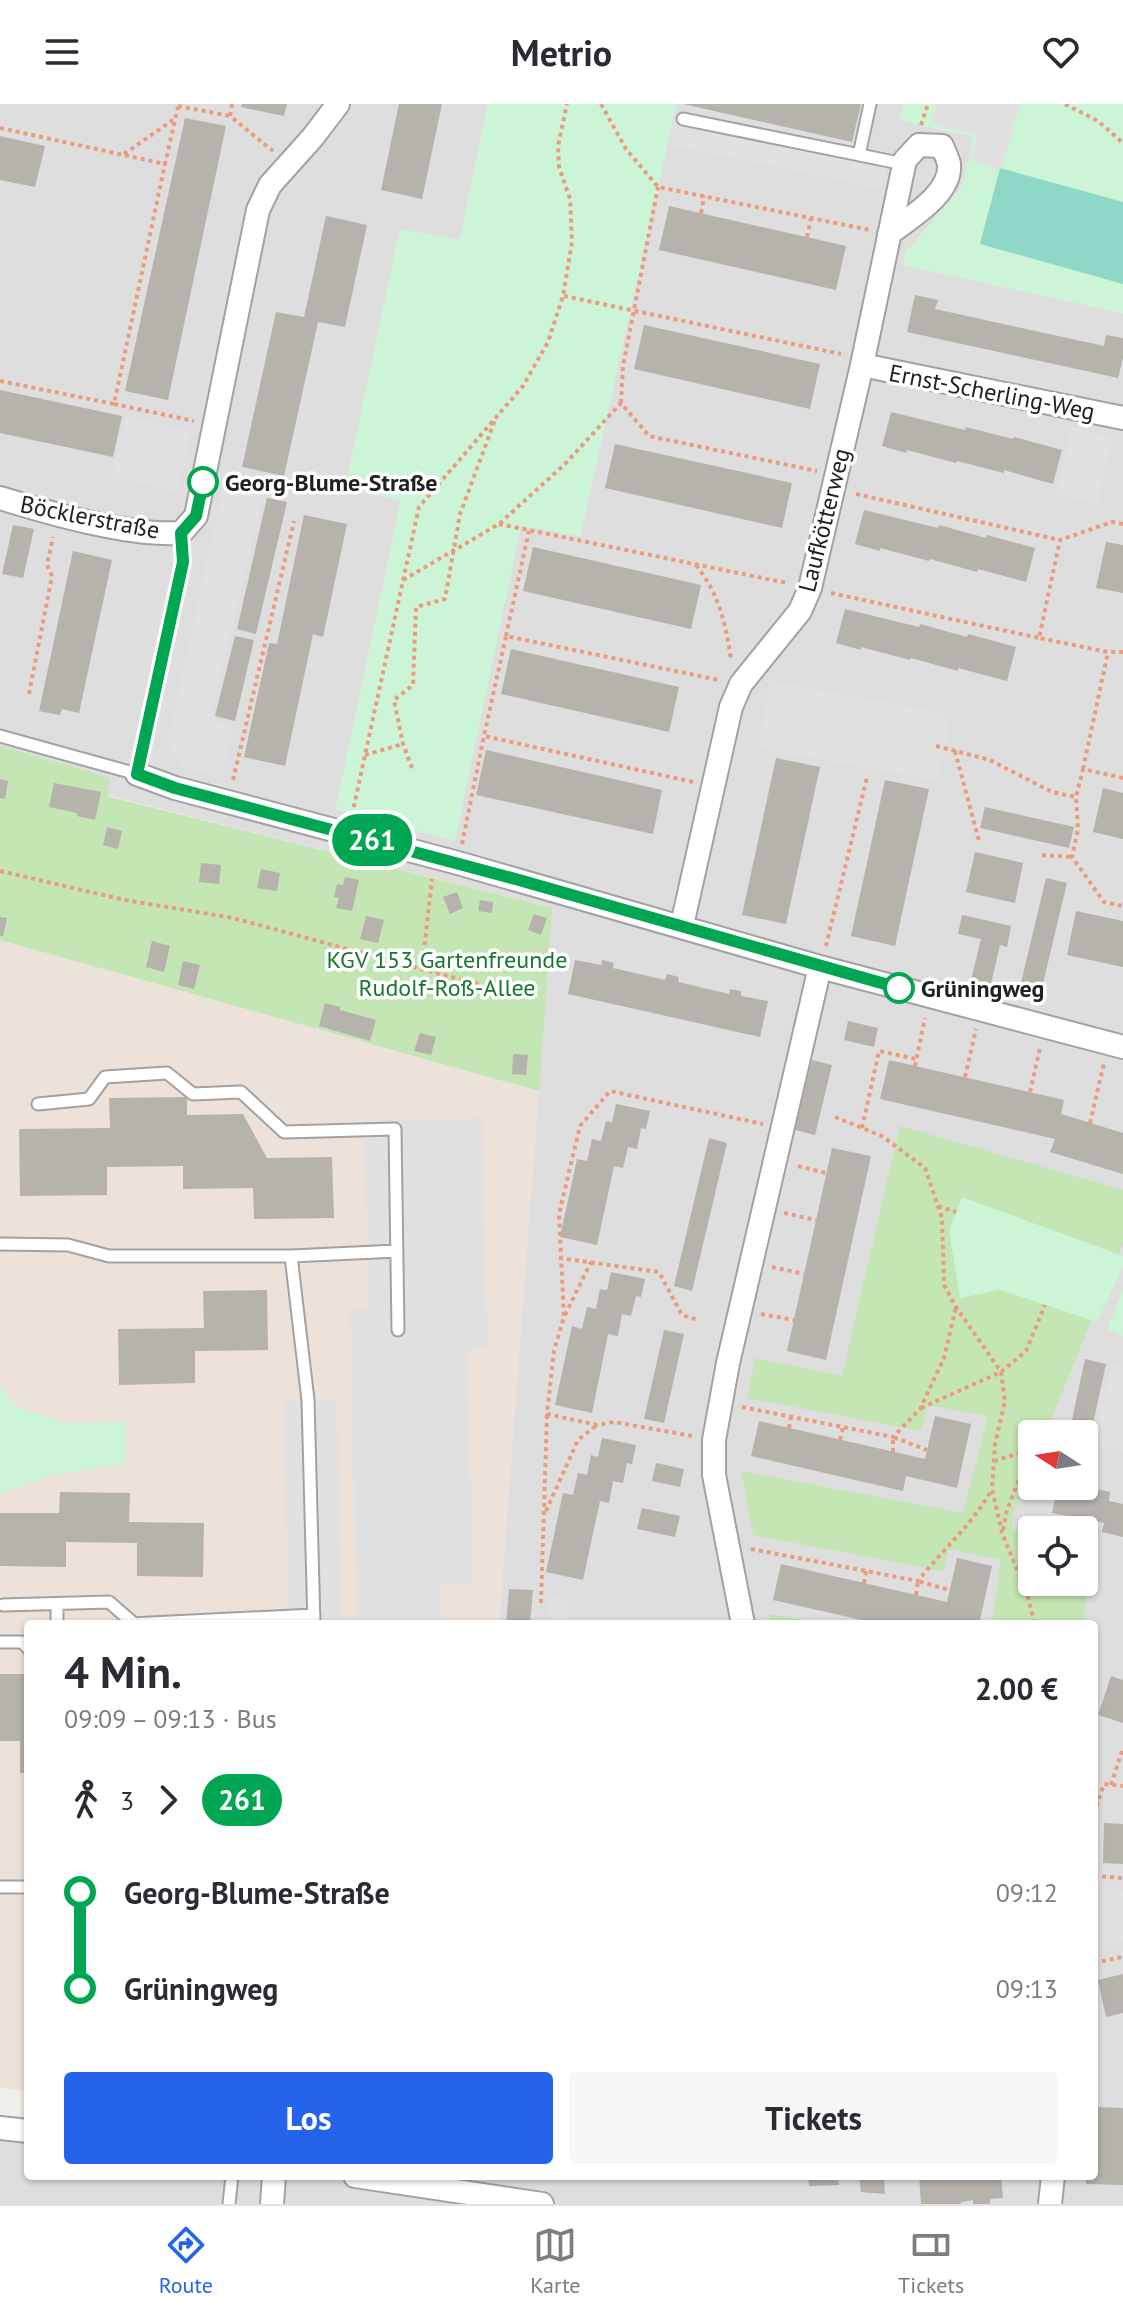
<!DOCTYPE html>
<html lang="de">
<head>
<meta charset="utf-8">
<style>
  body { margin:0; font-family:"PT Sans",sans-serif; background:#f7f7f7; color:#2b2b33; height:100vh; display:flex; flex-direction:column; font-size:30px; white-space:nowrap }
  * { box-sizing:border-box; margin:0 }
  p { font-size:26px; color:#7c7c81 }
  .icon { flex:none; width:44px; height:44px; fill:none; stroke:currentColor; stroke-width:2; stroke-linecap:round; stroke-linejoin:round }
  .map { position:relative; flex:1; overflow:hidden }
  .side { position:absolute; left:24px; top:1516px; width:1074px; height:560px; display:flex; flex-direction:column; background:#fff; border-radius:8px; box-shadow:0 2px 6px #0004 }
  .side>* { flex:none }
  .badge { padding:0 16px; border-radius:26px; font-size:28px; line-height:52px }
  .needle { width:52px; rotate:282deg }
  .buttons { position:absolute; left:1018px; top:1316px; display:grid; gap:16px }
  .buttons a { display:grid; place-items:center; width:80px; height:80px; border-radius:8px; background:#fff; box-shadow:0 2px 6px #0004; font-size:40px }
  .map>.badge { position:absolute; translate:-50% -50%; box-shadow:0 0 0 4px #fff }
  .legs { display:flex; align-items:center; gap:12px; height:88px; padding:0 40px; font-size:26px }
  .legs p { margin-inline-start:auto }
  .overview { display:flex; align-items:center; justify-content:space-between; height:136px; padding:0 40px }
  h1 { font-size:44px; font-weight:600; line-height:60px }
  .button { display:flex; gap:16px; margin-top:auto; padding:16px 40px }
  .button a { flex:1; height:92px; border-radius:8px; background:#2563eb; color:#fff; font-size:32px; font-weight:600; line-height:92px; text-align:center }
  .button a+a { background:#f7f7f7; color:#2b2b33 }
  ul { padding:0 40px; list-style:none }
  li { display:flex; align-items:center; gap:28px; height:96px; font-size:30px }
  li i { display:grid; place-items:center; width:12px; height:100%; margin:0 10px; background:currentColor }
  li i::after { content:''; width:20px; height:20px; margin:-10px; border:6px solid; border-radius:50%; background:#fff }
  li p { margin-inline-start:auto }
  li:first-child i { background:linear-gradient(#0000 50%,currentColor 0) }
  li:last-child i { background:linear-gradient(currentColor 50%,#0000 0) }
  header { display:flex; justify-content:space-between; align-items:center; height:104px; padding:0 40px; background:#fff; font-size:36px; font-weight:600 }
  .tabs { display:flex; justify-content:space-around; align-items:center; height:112px; border-top:2px solid #e1e1e2; background:#fff; font-size:22px; color:#7c7c81 }
  .tabs a { display:grid; justify-items:center; gap:4px }
  .tabs .current { color:#2563eb }
  .map>svg:first-child { display:block }
  .residential { fill:#dfdede; fill-rule:evenodd }
  .military { fill:#ece2da }
  .grass { fill:#c4e5b4 }
  .park { fill:#cbf5d6 }
  .pitch { fill:#8fd7c7 }
  .parking { fill:#e1e1e1 }
  .building { fill:#b6b2ac }
  .lines { fill:none; stroke-linecap:round; stroke-linejoin:round }
  .service-casing { stroke:#a2a2a2; stroke-width:15 }
  .minor-casing { stroke:#a2a2a2; stroke-width:26 }
  .path { stroke:#ed9b7d; stroke-width:4; stroke-dasharray:4 4; stroke-linecap:butt }
  .service { stroke:#fff; stroke-width:11 }
  .minor { stroke:#fff; stroke-width:22 }
  .line-1-casing { stroke:#fff; stroke-width:18 }
  .line-1 { stroke:#00a651; stroke-width:12 }
  .stop-1-dot { fill:#fff; stroke:#00a651; stroke-width:4 }
  .labels { text-anchor:middle; dominant-baseline:central; stroke-width:7; stroke-linejoin:round; paint-order:stroke }
  .street-label { font-size:24px; fill:#212121; stroke:#fff }
  .stop-label { font-size:24px; font-weight:bold; fill:#212121; stroke:#fff; text-anchor:start }
  .park-label { font-size:24px; fill:#17772f; stroke:#fff }
</style>
</head>
<body>
<header><svg class="icon" aria-label="menu" viewBox="0 0 24 24"><path d="M4 6h16M4 12h16M4 18h16"/></svg>Metrio<svg class="icon" aria-label="heart" viewBox="0 0 24 24"><path d="M12 20l-8-8c-3-5 5-10 8-4 3-6 11-1 8 4z"/></svg></header>
<div class="map">
<svg width="1123" height="2100" viewBox="0 0 1123 2100">
  <rect width="100%" height="100%" fill="#f1efe9"/>
  <!-- residential -->
  <path class="residential" d="M0,0h488l-28,136 -60,-10 -54,258 55,12 -65,309 118,31 67,-315 59,11 96,-432h227l-3,16 74,17 -12,49 -57,68 -1,11 219,48v1891h-1123v-76l28,3v45h327l125,18 -7,-18h621v-552h-595l52,-716 -445,-113 3,-17 -109,-33zM1032,1330h52v52h-52zM1032,1426h52v52h-52z"/>
  <!-- military -->
  <path class="military" d="M0,836l539,151 -40,533h-471v468l-28,-5z"/>
  <!-- grass -->
  <path class="grass" d="M0,641l110,33 -3,18 445,112 -13,183 -539,-151z
    M900,1022l223,64v54l-78,190h-13v33l-18,44 -2,18 20,13v40h52v-9l4,2 -5,49h-91l9,-64 -52,-11 -6,22 -190,-36 -12,-64 222,42 25,-97 -60,-11 -7,26 -173,-33 7,-40 87,18z
    M769,1510l54,10h-53z"/>
  <!-- park -->
  <path class="park" d="M488,0h188l-96,432 -59,-10 -66,315 -119,-32 65,-309 -56,-12 55,-259 60,11z
    M903,0h220v209l-219,-48 1,-10 57,-69 12,-49 -74,-17z
    M962,1093l161,59v11l-26,55 -97,-32 -40,8 -11,-67z
    M1123,1187v45l-16,-7z
    M0,1281l16,21 48,17 62,-1 -1,41 -76,13 -49,17z"/>
  <!-- pitch -->
  <path class="pitch" d="M1000,64l123,34v82l-143,-40z"/>
  <!-- parking -->
  <path class="parking" d="M936,0h85l-21,66 -29,-9 6,-26 -47,-12z
    M676,12l212,44 -6,29 -212,-44z
    M126,312l65,16 -14,60 -65,-15z
    M1072,323l41,10 -16,67 -41,-10z
    M224,378l40,12 -54,225 24,8 -12,51 -38,-10 -17,-25z
    M770,577l181,33 -13,67 -180,-33z
    M482,1014l5,229 -20,1 6,236 -33,1 1,39h-84l-7,-314 19,-1 -5,-188z
    M1112,1260l11,3v84l-29,-6z
    M337,1296l5,224h-54l-4,-223z
    M566,1490l2,30h-17l-2,-29z
    M1104,1785l19,1v52l-19,3z"/>
  <!-- building -->
  <path class="building" d="M242,0h45l-3,12 -43,-9z
    M399,0h43l-20,95 -41,-9z
    M683,0h178l-9,38z
    M185,14l41,8 -58,274 -43,-9z
    M0,32l45,10 -10,41 -35,-7z
    M669,102l177,40 -10,44 -177,-40z
    M326,112l41,9 -22,102 -27,-5 -34,154 -42,-9 34,-155 28,5z
    M915,191l23,5 -3,9 169,37 2,-11 17,3v20l-5,20 -211,-46z
    M644,221l176,39 -10,45 -176,-40z
    M0,286l122,26 -9,41 -113,-24z
    M891,308l74,18 1,-3 47,12 1,-2 48,13 -9,34 -49,-14v3l-47,-12 -1,2 -49,-13 -1,3 -24,-7z
    M615,340l177,39 -10,45 -177,-40z
    M267,394l20,4 -31,132 -19,-5z
    M864,406l74,18 1,-3 47,13 1,-3 48,13 -9,34 -48,-13 -1,3 -47,-13 -1,2 -49,-13v3l-25,-7z
    M304,411l43,9 -24,113 -10,-3 -28,132 -41,-9 25,-114 8,1z
    M13,421l21,4 -11,49 -21,-4z
    M1106,438l17,3v48l-27,-5z
    M533,443l168,38 -10,44 -168,-38z
    M73,447l39,9 -33,153 -17,-4 -2,6 -21,-4z
    M845,505l74,18 1,-3 47,13 1,-3 48,13 -9,34 -49,-13v3l-47,-13 -1,2 -49,-13v3l-25,-7z
    M235,532l19,4 -19,81 -20,-5z
    M511,545l168,38 -10,45 -168,-38z
    M486,646l176,40 -9,44 -177,-39z
    M776,654l44,9 -34,157 -44,-9z
    M0,675l8,2 -3,18 -5,-1z
    M885,676l44,9 -34,157 -44,-10z
    M54,679l47,9 -6,28 -18,-4v-3l-28,-6z
    M1103,684l20,5v46l-30,-7z
    M985,703l89,20 -5,21 -89,-20z
    M107,723l15,4 -4,18 -15,-4z
    M975,748l48,11 -8,40 -49,-11z
    M201,759l20,2 -2,19 -20,-2z
    M261,765l19,4 -3,18 -20,-3z
    M345,773l14,3 -7,31 -16,-3 3,-10 -5,-1 3,-13 6,1z
    M1046,774l21,5 -27,113 -21,-5z
    M457,788l6,16 -13,6 -7,-17z
    M480,796l13,2 -1,11 -14,-2z
    M1076,807l47,10v46l-56,-12z
    M534,810l13,4 -6,17 -13,-5z
    M962,811l49,11 -4,21 -7,-2 -9,39 -20,-4 10,-41 -23,-5z
    M366,812l18,4 -6,23 -18,-4z
    M0,813l7,1 -4,18h-3z
    M152,837l18,5 -6,26 -18,-5z
    M575,856l26,5 1,-5 5,1 7,2 -1,5 52,12 2,-6 12,3 -1,5 51,12 1,-5 11,2v5l27,5 -8,36 -192,-43z
    M183,857l17,4 -6,24 -16,-4z
    M325,899l15,4v3l36,10 -6,21 -51,-15z
    M848,917l30,7 -4,19 -30,-7z
    M420,929l16,4 -5,18 -17,-4z
    M513,950l15,1 -2,20 -14,-1z
    M812,956l20,5 -17,70 -20,-5z
    M889,956l175,40 -3,14 62,19v41l-73,-22 5,-13 -175,-40z
    M187,993v18l56,-1 24,44 65,-1 2,61 -80,1 -1,-31 -70,1v-23l-76,1v28l-87,1 -1,-67 91,-1 -1,-30z
    M616,1000l34,7 -4,18 -5,-1 -4,21 -9,-2 -5,21 -9,-2 -17,79 -37,-8 17,-78 10,2 5,-22 9,2 5,-20 6,1z
    M709,1034l18,5 -35,148 -18,-5z
    M832,1044l39,8 -45,204 -39,-9z
    M611,1168l34,7 -4,18 -5,-1 -5,20 -9,-2 -4,22 -10,-2 -16,79 -37,-8 17,-79 10,3 5,-22 9,2 4,-20 7,1z
    M267,1186l1,60 -73,1v32l-76,2 -1,-56 86,-1 -1,-37z
    M664,1226l20,4 -20,89 -20,-4z
    M1085,1255l21,5 -17,78 -5,-1v-7h-15z
    M935,1312l36,8 -14,64 -51,-12 -3,15 -152,-35 8,-35 166,38z
    M602,1334l34,7 -4,19 -5,-1 -4,20 -10,-2 -4,22 -9,-2 -17,79 -37,-8 17,-79 10,2 5,-22 9,2 4,-20 7,2z
    M656,1359l28,6 -4,18 -28,-6z
    M1058,1382h23l29,6 -1,9 14,3v33l-21,-5 2,-9 -52,-10z
    M60,1388l70,1 -1,29 75,1 -1,54 -66,-1v-33l-71,-1v25l-66,-1v-53h59z
    M642,1404l38,8 -5,21 -38,-8z
    M957,1454l35,8 -13,58h-35l-16,-4 -1,4h-48l-106,-24 8,-36 166,38z
    M509,1485l24,1 -3,34h-24z
    M0,1570h28v99h-8v-32h-20z
    M1111,1572l12,4v43l-25,-8z
    M1104,1719l19,1v40l-20,-1z
    M1123,1870v39l-17,4 -8,-37z
    M1094,2003l29,1v77l-37,-1v-8h8z
    M808,2072h30l1,9 -30,1z
    M859,2072h25l1,18 -24,-2z
    M919,2072h82l2,22 -13,1v5h-17v-4l-12,2v2h-40z"/>
  <g class="lines">
    <!-- service casing -->
    <g class="service-casing">
      <path id="service" d="M683,15l221,45
        M859,51l11,-51
        M0,632l137,38 46,-212 -2,-29
        M38,1000l51,-5 16,-22 62,-4 26,21 48,-2 43,40 111,-3 3,201
        M0,1140l68,1 41,11h182l106,-5
        M291,1152l17,144 6,224
        M57,1500v20
        M3,1501l106,-3 23,20
        M131,1520l183,-9
        M0,1538h22l6,6
        M0,1783h28
        M229,2100l3,-28"/>
    </g>
    <!-- minor casing -->
    <g class="minor-casing">
      <path id="minor" d="M862,261l261,53
        M0,394c52,16 128,38 181,35l15,-17 62,-306 12,-25 43,-48 25,-33
        M137,670l38,14 283,75 362,104 303,80
        M682,821l49,-218 10,-23 59,-73 10,-23 52,-223 43,-205 14,-15 23,1c2,5 6,13 7,18 3,30 -40,54 -60,70
        M743,1520l-29,-149v-35l14,-77 92,-396
        M0,2024l28,3
        M355,2072l187,28
        M272,2100l2,-28
        M1050,2100l3,-28"/>
    </g>
    <!-- path -->
    <path class="path" d="M232,0l-2,12 43,35
      M601,0l25,45 32,38 212,43
      M1065,0l33,17 25,22
      M178,2l52,10
      M921,21l7,-21
      M0,24l165,36 13,-57
      M124,50l49,-34
      M701,109l3,-17
      M807,133l4,-19
      M564,192l277,58
      M0,277l114,23 51,-240
      M621,299l2,-37 35,-179
      M114,300l80,17
      M856,390l204,46
      M499,420l288,59
      M1123,420l-11,-2 -52,18 -21,98 69,14h15
      M696,461c23,29 30,59 35,95
      M403,476l96,-56 66,-60 56,-61 28,33 168,35
      M831,489l208,45
      M506,532l23,-105
      M29,590l23,-118 -5,-11 6,-28
      M936,642l54,14 62,32 24,5
      M955,647l24,90
      M365,651l38,-11
      M412,664l-9,-24 -9,-44 19,-15 3,-78 29,-8 15,-85 35,-94
      M1083,665l25,-117
      M1123,674l-40,-9 -7,28 2,32 -6,28 32,45 19,4
      M233,676l61,-259
      M693,678l-209,-46 22,-100 213,44
      M352,711l67,-308 104,-121 25,-44 15,-46 9,-54 -2,-43 -11,-32 -1,-21 9,-42
      M462,740l22,-108
      M1042,751l30,2
      M0,767l125,29 108,18 248,67
      M826,842l41,-169
      M422,865l10,-90
      M915,962l10,-48
      M965,973l11,-48
      M1030,988l10,-44
      M835,1013l47,19 43,32 17,50 2,67 12,22 45,65 4,29 -10,43 -3,45 10,44 25,61 8,30
      M1090,1019l14,-60
      M862,1024l17,-77 37,8
      M798,1062l28,7
      M938,1102l18,6
      M784,1109l32,7
      M559,1154l100,14 23,43 16,5
      M772,1163l32,7
      M761,1210l33,6
      M565,1211l26,-53
      M742,1303l151,30 27,-28 24,-51 12,-51
      M921,1304l80,-36 25,-21 19,-46
      M789,1324l2,-11
      M692,1332l-78,-14 -17,3 -50,-11 7,-63 10,-34 -5,-103 21,-88 30,-35 153,33
      M840,1336l3,-13
      M893,1348v-15l34,13
      M994,1357l36,-11
      M546,1407l32,-71 19,-15
      M1003,1426l4,-20 24,-61
      M751,1445l167,32c24,-31 54,-56 73,-90
      M864,1479l2,-12
      M916,1491l2,-14 31,9
      M541,1499l6,-189
      M1111,1681l12,-37
      M1094,1710l10,-30 19,2
      M1094,1772l29,2
      M1094,1859l28,-6"/>
    <!-- service -->
    <use href="#service" class="service"/>
    <!-- minor -->
    <use href="#minor" class="minor"/>
  </g>
  <g class="lines">
    <!-- line-1 casing -->
    <g class="line-1-casing">
      <path id="line-1" d="M203,378l-7,34 -15,17 2,29 -46,212 38,14 344,92 380,108"/>
    </g>
    <!-- line-1 -->
    <use href="#line-1" class="line-1"/>
  </g>
  <!-- markers -->
  <g class="stop-1-dot">
    <circle cx="203" cy="378" r="14"/>
    <circle cx="899" cy="884" r="14"/>
  </g>
  <g class="labels">
    <!-- street labels -->
    <g class="street-label">
      <text transform="translate(992 288) rotate(11)">Ernst-Scherling-Weg</text>
      <text transform="translate(90 413) rotate(11)">Böcklerstraße</text>
      <text transform="translate(824 416) rotate(-76)">Laufkötterweg</text>
    </g>
    <!-- stop labels -->
    <g class="stop-label">
      <text x="225" y="378">Georg-Blume-Straße</text>
      <text x="921" y="884">Grüningweg</text>
    </g>
    <!-- park labels -->
    <g class="park-label">
      <text x="447" y="855">KGV 153 Gartenfreunde<tspan x="447" dy="28">Rudolf-Roß-Allee</tspan></text>
    </g>
  </g>
</svg>
<div class="buttons">
<a><svg class="needle" viewBox="-14 -14 28 28"><path d="M0-13l5 13h-10z" fill="#e53935"/><path d="M0 13l5-13h-10z" fill="#7c7c81"/></svg></a>
<a><svg class="icon" aria-label="locate" viewBox="0 0 24 24"><circle cx="12" cy="12" r="6"/><path d="M12 2v4M12 18v4M2 12h4M18 12h4"/></svg></a>
</div>
<b class="badge" style="left:372px;top:736px;background:#00a651;color:#fff">261</b>
<section class="side">
<div class="overview"><div><h1>4 Min.</h1><p>09:09 – 09:13 · Bus</p></div><b>2.00 €</b></div>
<div class="legs"><svg class="icon" aria-label="walk" viewBox="0 0 24 24"><circle cx="13" cy="4" r="2"/><path d="M13 8l-2 6 4 7M11 14l-3 7M7 12l3-4h3l4 4"/></svg>3<svg class="icon" aria-label="forward" viewBox="0 0 24 24"><path d="M9 5l7 7-7 7"/></svg><b class="badge" style="background:#00a651;color:#fff">261</b></div>
<ul>
<li><i style="color:#00a651"></i><b>Georg-Blume-Straße</b><p>09:12</p></li>
<li><i style="color:#00a651"></i><b>Grüningweg</b><p>09:13</p></li>
</ul>
<div class="button"><a>Los</a><a>Tickets</a></div>
</section>
</div>
<nav class="tabs">
<a class="current"><svg class="icon" aria-label="directions" viewBox="0 0 24 24"><path d="M12 3l9 9-9 9-9-9zM9 14v-3h6M13 9l2 2-2 2"/></svg>Route</a>
<a><svg class="icon" aria-label="map" viewBox="0 0 24 24"><path d="M3 6l6-2 6 2 6-2v14l-6 2-6-2-6 2zM9 4v14M15 6v14"/></svg>Karte</a>
<a><svg class="icon" aria-label="tickets" viewBox="0 0 24 24"><path d="M3 7h18v10H3zM15 7v10"/></svg>Tickets</a>
</nav>
</body>
</html>
